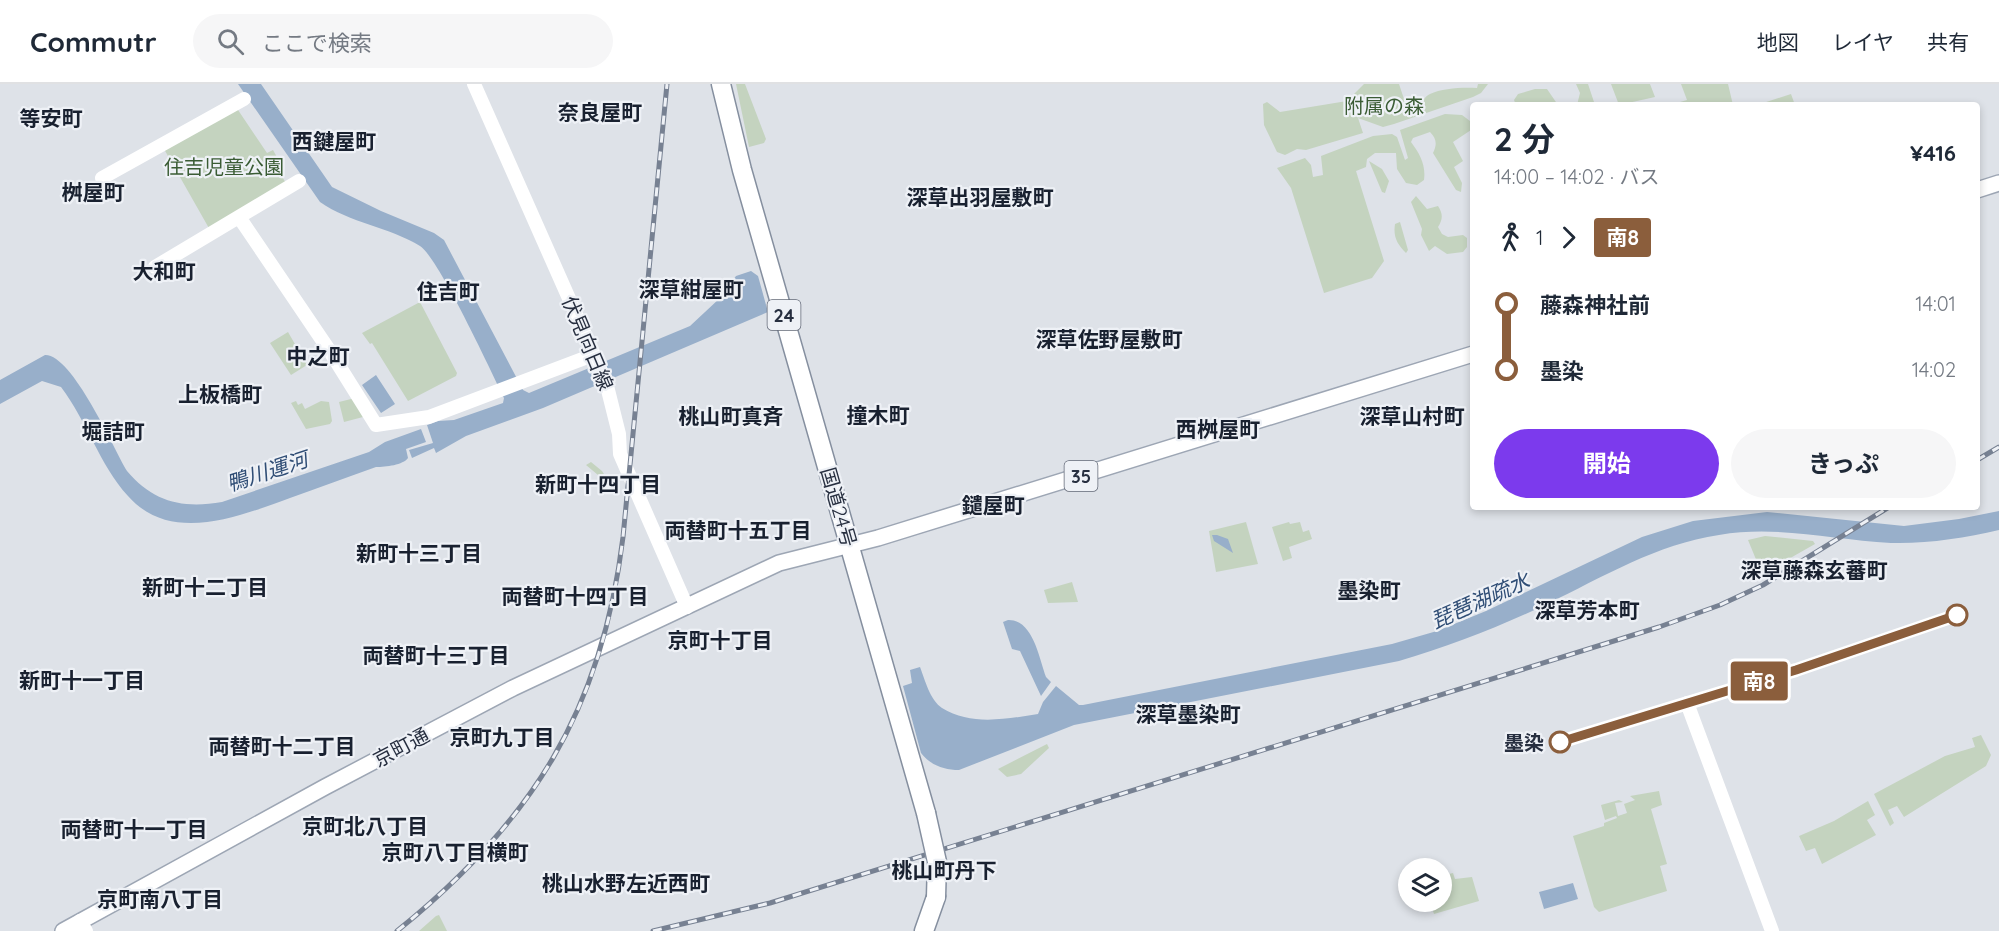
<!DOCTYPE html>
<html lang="ja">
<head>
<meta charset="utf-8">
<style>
  body { margin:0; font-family:Quicksand,"Noto Sans JP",sans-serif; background:#f6f6f7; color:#1f2937; height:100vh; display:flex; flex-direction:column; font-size:22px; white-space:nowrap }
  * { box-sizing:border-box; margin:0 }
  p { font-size:20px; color:#747a83 }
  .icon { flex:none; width:33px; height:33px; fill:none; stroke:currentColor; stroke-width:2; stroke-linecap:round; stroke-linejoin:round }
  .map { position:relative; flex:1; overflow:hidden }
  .details { position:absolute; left:1470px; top:18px; width:510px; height:408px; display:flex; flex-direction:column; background:#fff; border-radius:6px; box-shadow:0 3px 9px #0003 }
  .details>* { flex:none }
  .badge { padding:0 12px; border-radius:4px; font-size:21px; line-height:39px }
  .fabs { position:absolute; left:1398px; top:774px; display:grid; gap:12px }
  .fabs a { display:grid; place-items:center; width:54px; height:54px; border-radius:50%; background:#fff; box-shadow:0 3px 9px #0003; font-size:30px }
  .map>.badge { position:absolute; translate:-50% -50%; box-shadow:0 0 0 3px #fff }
  .legs { display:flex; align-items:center; gap:9px; height:66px; padding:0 24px; font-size:20px }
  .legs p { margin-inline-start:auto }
  .headline { display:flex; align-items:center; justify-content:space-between; height:102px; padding:0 24px }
  h1 { font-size:33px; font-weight:700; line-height:45px }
  .primary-button { display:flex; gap:12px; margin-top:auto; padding:12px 24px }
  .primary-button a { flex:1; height:69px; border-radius:36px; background:#7c3aed; color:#fff; font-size:24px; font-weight:700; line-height:69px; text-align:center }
  .primary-button a+a { background:#f6f6f7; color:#1f2937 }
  ul { padding:0 24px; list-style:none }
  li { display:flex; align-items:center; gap:21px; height:66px; font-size:22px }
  li i { display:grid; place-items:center; width:9px; height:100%; margin:0 8px; background:currentColor }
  li i::after { content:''; width:15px; height:15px; margin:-8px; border:4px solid; border-radius:50%; background:#fff }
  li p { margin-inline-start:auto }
  li:first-child i { background:linear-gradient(#0000 50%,currentColor 0) }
  li:last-child i { background:linear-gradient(currentColor 50%,#0000 0) }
  header { display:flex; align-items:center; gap:36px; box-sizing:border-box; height:84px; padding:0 30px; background:#fff; border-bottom:2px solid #e0e1e3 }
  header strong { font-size:28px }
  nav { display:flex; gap:33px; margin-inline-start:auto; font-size:21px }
  .search { width:420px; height:54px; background:#f6f6f7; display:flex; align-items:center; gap:15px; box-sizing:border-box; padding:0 21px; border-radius:33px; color:#747a83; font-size:22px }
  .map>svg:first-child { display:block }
  .green { fill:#c4d3bf }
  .water { fill:#98afca }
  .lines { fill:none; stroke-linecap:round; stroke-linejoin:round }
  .primary-casing { stroke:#9da6b4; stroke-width:18 }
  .highway-casing { stroke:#858f9f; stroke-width:21 }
  .secondary { stroke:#fff; stroke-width:14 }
  .primary { stroke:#fff; stroke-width:15 }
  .highway { stroke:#fff; stroke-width:18 }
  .rail-casing { stroke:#778192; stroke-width:5 }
  .rail { stroke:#eef1f6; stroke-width:3; stroke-dasharray:9; stroke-linecap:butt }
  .highway-bridge-casing { stroke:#858f9f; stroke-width:21; stroke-linecap:butt }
  .highway-bridge { stroke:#fff; stroke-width:18 }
  .line-1-casing { stroke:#fff; stroke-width:14 }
  .line-1 { stroke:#8b5e3c; stroke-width:9 }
  .stop-1-dot { fill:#fff; stroke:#8b5e3c; stroke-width:3 }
  .labels { text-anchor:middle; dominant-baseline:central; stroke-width:4.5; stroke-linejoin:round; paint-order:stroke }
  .shield { fill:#eef1f6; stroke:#636977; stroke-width:1.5 }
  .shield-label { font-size:18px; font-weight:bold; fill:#272f40 }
  .park-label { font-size:20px; fill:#3a5c34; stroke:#eef1f6 }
  .street-label { font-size:20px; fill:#272f40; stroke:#eef1f6 }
  .stop-label { font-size:20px; font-weight:bold; fill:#272f40; stroke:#eef1f6; text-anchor:end }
  .neighbourhood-label { font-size:21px; font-weight:bold; fill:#192130; stroke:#eef1f6 }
  .water-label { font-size:21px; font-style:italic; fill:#2f4d75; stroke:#eef1f6 }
</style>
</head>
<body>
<header>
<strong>Commutr</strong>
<div class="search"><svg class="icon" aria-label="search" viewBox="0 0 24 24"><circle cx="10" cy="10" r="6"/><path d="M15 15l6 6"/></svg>ここで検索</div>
<nav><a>地図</a><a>レイヤ</a><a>共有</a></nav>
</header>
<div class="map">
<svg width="1999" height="847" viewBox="0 0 1999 847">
  <rect width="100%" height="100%" fill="#dee2e8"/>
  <!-- green -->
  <path class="green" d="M736,0h9l21,55 -2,4 -15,4z
    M1364,0h35l6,18 10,4c7,-3 10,-10 15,-12 12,-6 34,-7 47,-6l1,-4h10l-7,9 -8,4 -79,27 -11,3 -25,-9 5,15 -57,17 -9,-1 -12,6 -8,-3 -13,-27 -1,-21 4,-2 13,10 67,-11 8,10 -1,-17z
    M1576,0h12l7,21h-18l3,-12z
    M1611,0h39l5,13 -36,8z
    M1681,0h47l5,21h-52l-1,-3 7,-2z
    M1535,5h12l11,16h-42l-2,-5 4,-6z
    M1791,10l4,11h-38z
    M236,23l31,46 6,-3 5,9 -5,4 13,20 -76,47 -46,-81z
    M1445,30l17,1 8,6 1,9 -18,12 10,19 -9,6 8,16 -1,9 -5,-2 -23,-37c4,-8 4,-14 -3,-21l-17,6 -2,4c9,12 15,23 13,38l-7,5 -11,-2 -9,-14 -1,-16h-21l-8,6 -1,8 -10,4 28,90 -12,17 -48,15 -33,-105 -14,-20 28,-10 6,7 2,12 10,-2 -2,-19 52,-20 19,-2 5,3 8,23 3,-2 -8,-28z
    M1369,77l13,8 7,12 -4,12 -3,-1z
    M1416,112l11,13 11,-3c5,8 5,13 0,21l4,7 6,3 15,-2 4,3v9l-4,5 -16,2 -12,-8 -6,5 -8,-16 1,-6 -11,-27z
    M1400,138l8,28 -2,3c-9,-9 -13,-16 -11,-29z
    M420,218l37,71 -1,3 -48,25 -36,-58 -2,1 -8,-11z
    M288,248l19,33 -16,10 -21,-32z
    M355,314l8,19 -19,5 -5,-20z
    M296,317l2,4 4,-2 3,6 16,-8 8,1 3,19 -2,3 -24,5 -15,-26z
    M591,378l11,9 9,14 -5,3 -8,-13 -12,-10z
    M1246,438l12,42 -42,8 -7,-41z
    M1289,438l1,2 10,-2 3,10 6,-2 3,9 -23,8 3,11 -9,3 -11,-34z
    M1765,452l48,5 2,3 -53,30 -14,-34z
    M1072,498l6,20 -30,1 -4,-13z
    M1981,651l10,20 -5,11 -82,51 -7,-11 -9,4 6,13 -4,3 -16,-32 71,-38 30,-9 -3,-9z
    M1047,660l2,4 -28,26 -14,3 -9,-8z
    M1659,707l3,14 -11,4 16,55 -7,2 7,25 -68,21 -5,-5 -21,-71 31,-10v-3l13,-5 -1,-2 -11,4 -4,-15 18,-5 4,2 -8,1 3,13 9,-3 -3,-9 11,-4 -5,-4z
    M1868,717l7,14 -8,5 9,15 -54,29 -7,-16 -9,3 -7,-15 35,-15z
    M1453,789l2,6 17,-2 7,24 -45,13 -4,-12h12v-26l7,1v-3z
    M439,831l8,16h-28l17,-15z"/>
  <!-- water -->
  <path class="water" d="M238,0h23l71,103 49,24 53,22 10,7 79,150 6,3 161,-67 30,-28 16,-22 15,-5 7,5 10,36 -225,96 -77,28 -30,17 -2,-5 -22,10 -3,-8 24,-7 -6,-18 11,-4 16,-1 49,-17 1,-5c-12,-25 -66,-141 -84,-152 -31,-19 -70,-23 -100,-44z
    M45,271c27,-1 68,92 82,116 26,31 56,38 95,31l147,-50 16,-10 36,-13 5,13 -20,7 2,9c-5,7 -22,9 -32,9 -29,10 -57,21 -86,31 -50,18 -119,47 -162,-2 -29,-32 -41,-75 -67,-109l-19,-6 -42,23v-24z
    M376,291l19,29 -14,9 -19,-28z
    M1999,427v19c-35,8 -72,14 -108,13 -58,-3 -113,-18 -172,-8 -62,9 -116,42 -172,69 -48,23 -97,42 -148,57l-325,64 -115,45c-15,0 -29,-5 -38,-17l-18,-67 9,-3 -2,-13 10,-3c5,13 10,33 22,41 29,18 64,11 96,6l5,-12 13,-16 23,19h4l309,-61 45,-13 49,-20 156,-74 51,-16 74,-9 137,14 55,-7z
    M1217,451l11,4 5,14 -19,-12 -2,-6z
    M1008,536c25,-1 31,38 38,57l5,5 -10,14 -21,-45 -8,-2 -9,-27z
    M1573,799l5,16 -34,10 -5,-17z"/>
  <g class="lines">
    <!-- primary casing -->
    <g class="primary-casing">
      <path id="primary" d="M1977,106l22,-7
        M63,847l262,-144 188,-99 266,-125 99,-25 595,-184"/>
    </g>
    <!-- highway casing -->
    <g class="highway-casing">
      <path id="highway" d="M721,0l21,86 184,643
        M924,847l12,-34"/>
    </g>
    <!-- secondary -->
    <path class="secondary" d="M474,0l132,298 13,52 1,20 67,153
      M102,94l142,-79
      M239,133l92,136 45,72 53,-8 164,-62
      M155,183l144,-86
      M1687,619l85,228
      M80,837l6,10"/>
    <!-- primary -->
    <use href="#primary" class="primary"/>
    <!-- highway -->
    <use href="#highway" class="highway"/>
    <!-- rail casing -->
    <g class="rail-casing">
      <path id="rail" d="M1977,376l22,-13
        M397,847c135,-109 205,-220 226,-394l44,-453
        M653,847l117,-28 889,-276 61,-22 43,-20 126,-78"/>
    </g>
    <!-- rail -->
    <use href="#rail" class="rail"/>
    <!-- highway-bridge casing -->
    <g class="highway-bridge-casing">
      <path id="highway-bridge" d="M926,729l11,49 -1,35"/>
    </g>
    <!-- highway-bridge -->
    <use href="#highway-bridge" class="highway-bridge"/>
  </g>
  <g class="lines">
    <!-- line-1 casing -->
    <g class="line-1-casing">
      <path id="line-1" d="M1560,658l236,-72 161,-55"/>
    </g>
    <!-- line-1 -->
    <use href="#line-1" class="line-1"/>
  </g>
  <!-- markers -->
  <g class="stop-1-dot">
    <circle cx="1957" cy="531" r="10"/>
    <circle cx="1560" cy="658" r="10"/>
  </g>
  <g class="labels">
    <!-- shield labels -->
    <g class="shield">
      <rect x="767.5" y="216" width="33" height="30" rx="4.5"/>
      <rect x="1064.5" y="377" width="33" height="30" rx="4.5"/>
    </g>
    <g class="shield-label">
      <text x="784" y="231">24</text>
      <text x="1081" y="392">35</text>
    </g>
    <!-- park labels -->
    <g class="park-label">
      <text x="1384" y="21">附属の森</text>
      <text x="224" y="82">住吉児童公園</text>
    </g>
    <!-- street labels -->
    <g class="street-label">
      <text transform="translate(588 259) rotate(67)">伏見向日線</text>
      <text transform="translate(839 423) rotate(74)">国道24号</text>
      <text transform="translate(401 663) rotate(-28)">京町通</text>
    </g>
    <!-- stop labels -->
    <g class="stop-label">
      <text x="1544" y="658">墨染</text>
    </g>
    <!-- neighbourhood labels -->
    <g class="neighbourhood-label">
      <text x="600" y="28">奈良屋町</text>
      <text x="51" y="34">等安町</text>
      <text x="334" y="57">西鍵屋町</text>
      <text x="93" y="108">桝屋町</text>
      <text x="980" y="113">深草出羽屋敷町</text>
      <text x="164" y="187">大和町</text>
      <text x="691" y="205">深草紺屋町</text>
      <text x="448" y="207">住吉町</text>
      <text x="1109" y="255">深草佐野屋敷町</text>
      <text x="318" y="272">中之町</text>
      <text x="220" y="310">上板橋町</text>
      <text x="878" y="331">撞木町</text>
      <text x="731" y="332">桃山町真斉</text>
      <text x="1412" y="332">深草山村町</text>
      <text x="1218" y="345">西桝屋町</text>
      <text x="113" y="347">堀詰町</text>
      <text x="598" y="400">新町十四丁目</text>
      <text x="993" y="421">鑓屋町</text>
      <text x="738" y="446">両替町十五丁目</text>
      <text x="419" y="469">新町十三丁目</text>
      <text x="1814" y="486">深草藤森玄蕃町</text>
      <text x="205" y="503">新町十二丁目</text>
      <text x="1369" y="506">墨染町</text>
      <text x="575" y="512">両替町十四丁目</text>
      <text x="1587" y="526">深草芳本町</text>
      <text x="720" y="556">京町十丁目</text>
      <text x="436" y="571">両替町十三丁目</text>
      <text x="82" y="596">新町十一丁目</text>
      <text x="1188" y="630">深草墨染町</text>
      <text x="502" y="653">京町九丁目</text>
      <text x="282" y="662">両替町十二丁目</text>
      <text x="365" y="742">京町北八丁目</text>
      <text x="134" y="745">両替町十一丁目</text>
      <text x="455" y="768">京町八丁目横町</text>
      <text x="944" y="786">桃山町丹下</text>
      <text x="626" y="799">桃山水野左近西町</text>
      <text x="160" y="815">京町南八丁目</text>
    </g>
    <!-- water labels -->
    <g class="water-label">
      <text transform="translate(267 387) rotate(-18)">鴨川運河</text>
      <text transform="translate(1480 516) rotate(-24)">琵琶湖疏水</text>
    </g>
  </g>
</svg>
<div class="fabs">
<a><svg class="icon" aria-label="layers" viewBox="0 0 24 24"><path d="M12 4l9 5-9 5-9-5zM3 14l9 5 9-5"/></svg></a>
</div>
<b class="badge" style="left:1759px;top:597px;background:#8b5e3c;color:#fff">南8</b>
<section class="details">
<div class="headline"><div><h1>2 分</h1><p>14:00 – 14:02 · バス</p></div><b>¥416</b></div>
<div class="legs"><svg class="icon" aria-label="walk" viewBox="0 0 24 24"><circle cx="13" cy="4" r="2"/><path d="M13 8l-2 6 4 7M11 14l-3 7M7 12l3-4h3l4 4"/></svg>1<svg class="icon" aria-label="forward" viewBox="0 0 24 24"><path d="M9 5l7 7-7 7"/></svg><b class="badge" style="background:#8b5e3c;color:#fff">南8</b></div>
<ul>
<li><i style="color:#8b5e3c"></i><b>藤森神社前</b><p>14:01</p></li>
<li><i style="color:#8b5e3c"></i><b>墨染</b><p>14:02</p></li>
</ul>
<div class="primary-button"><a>開始</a><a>きっぷ</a></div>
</section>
</div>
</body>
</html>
